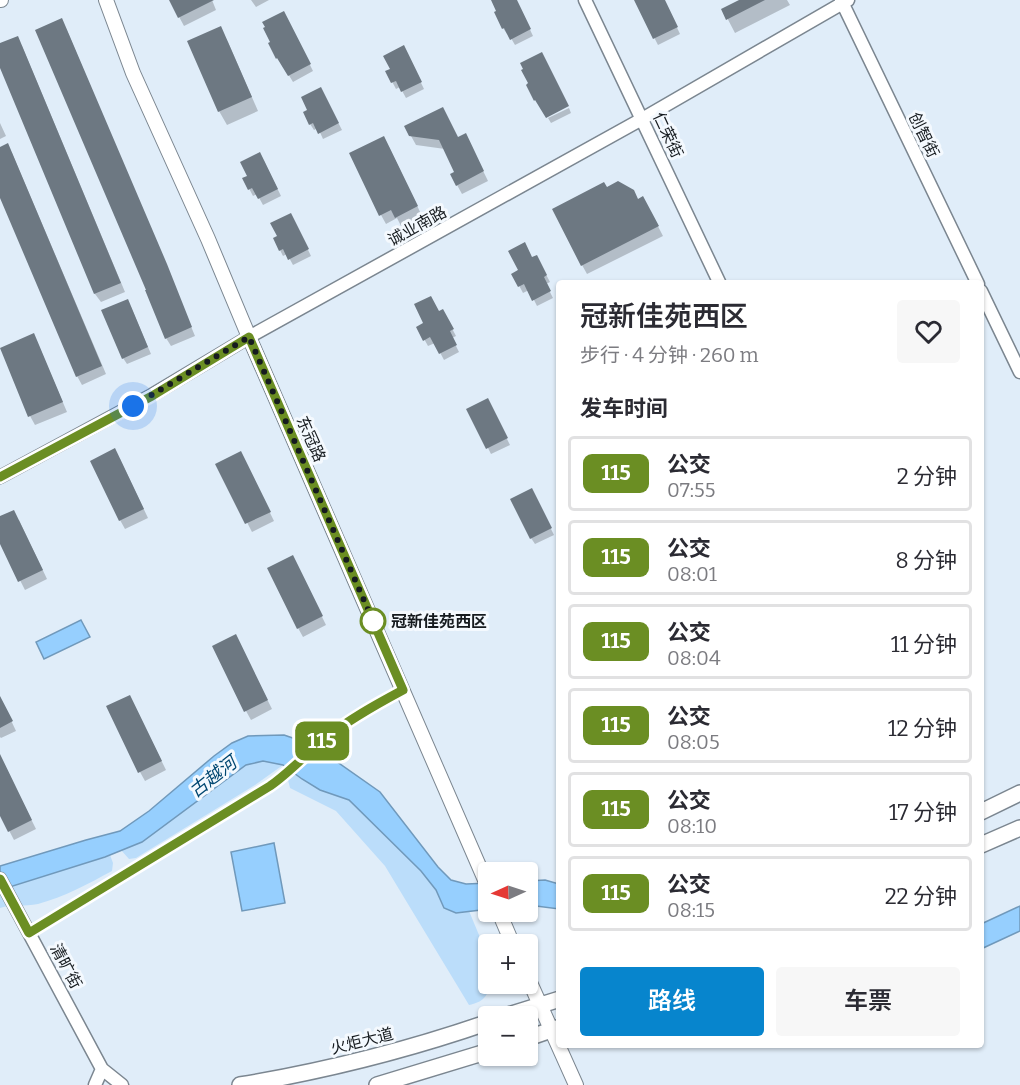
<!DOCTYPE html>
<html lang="zh">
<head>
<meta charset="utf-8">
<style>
  body { margin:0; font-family:Bitter,"Noto Sans SC",serif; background:#f7f7f7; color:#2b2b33; height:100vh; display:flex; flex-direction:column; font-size:22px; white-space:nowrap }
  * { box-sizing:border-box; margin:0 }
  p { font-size:20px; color:#7c7c81 }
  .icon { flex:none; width:33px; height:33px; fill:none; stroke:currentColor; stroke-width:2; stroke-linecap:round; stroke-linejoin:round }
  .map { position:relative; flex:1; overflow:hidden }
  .details { position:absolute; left:556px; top:280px; width:428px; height:768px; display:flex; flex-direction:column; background:#fff; border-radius:6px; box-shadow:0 2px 4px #0004 }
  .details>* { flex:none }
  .badge { padding:0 12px; border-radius:9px; font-size:21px; line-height:39px }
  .needle { width:39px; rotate:267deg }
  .buttons { position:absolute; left:478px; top:862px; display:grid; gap:12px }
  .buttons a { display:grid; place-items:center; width:60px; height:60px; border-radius:6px; background:#fff; box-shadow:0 2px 4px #0004; font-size:30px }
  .you { position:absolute; width:30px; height:30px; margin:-15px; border:4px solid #fff; border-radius:50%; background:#1a73e8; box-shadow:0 0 0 9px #1a73e833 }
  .map>.badge { position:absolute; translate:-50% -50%; box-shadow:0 0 0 3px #fff }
  h2 { padding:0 24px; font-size:22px; line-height:54px }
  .round { display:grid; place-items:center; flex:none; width:63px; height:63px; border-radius:6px; background:#f7f7f7 }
  .headline { display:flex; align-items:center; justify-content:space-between; height:102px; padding:0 24px }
  h1 { font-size:28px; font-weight:600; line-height:45px }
  .primary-button { display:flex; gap:12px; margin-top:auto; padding:12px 24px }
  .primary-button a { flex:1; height:69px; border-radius:6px; background:#0785cd; color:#fff; font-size:24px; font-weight:600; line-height:69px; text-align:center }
  .primary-button a+a { background:#f7f7f7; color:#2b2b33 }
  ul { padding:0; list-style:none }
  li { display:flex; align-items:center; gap:18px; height:75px; margin:0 12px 9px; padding:0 12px; border:3px solid #e1e1e2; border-radius:6px }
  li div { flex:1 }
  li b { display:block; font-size:22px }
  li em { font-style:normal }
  li .badge { min-width:66px; font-weight:700; text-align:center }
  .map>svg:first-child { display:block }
  .green { fill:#bbddfa }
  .water { fill:#96cffe; stroke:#7099bb; stroke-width:1.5 }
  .shadow { fill:#0003 }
  .building { fill:#6d7882 }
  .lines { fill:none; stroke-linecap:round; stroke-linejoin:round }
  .minor-casing { stroke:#7b8690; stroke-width:12 }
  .tertiary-casing { stroke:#7b8690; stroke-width:15 }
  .secondary-casing { stroke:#7b8690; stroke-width:16 }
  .primary-casing { stroke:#7b8690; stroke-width:18 }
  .minor { stroke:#fff; stroke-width:9 }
  .tertiary { stroke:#fff; stroke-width:12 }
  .secondary { stroke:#fff; stroke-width:14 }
  .primary { stroke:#fff; stroke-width:15 }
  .line-casing { stroke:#fff; stroke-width:14 }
  .line { stroke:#6b8e23; stroke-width:9 }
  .walk { stroke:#161b1f; stroke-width:6; stroke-dasharray:0 10.8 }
  .stop-dot { fill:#fff; stroke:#6b8e23; stroke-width:3 }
  .labels { text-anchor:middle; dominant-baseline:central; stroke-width:6; stroke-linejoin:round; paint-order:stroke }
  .street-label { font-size:16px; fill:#161b1f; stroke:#f4f9fe }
  .stop-label { font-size:16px; font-weight:bold; fill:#161b1f; stroke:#f4f9fe; text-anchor:start }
  .water-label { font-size:18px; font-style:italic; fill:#004771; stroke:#f4f9fe }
</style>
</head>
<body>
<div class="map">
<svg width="1020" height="1085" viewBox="0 0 1020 1085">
  <rect width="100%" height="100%" fill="#e0edf9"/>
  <!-- green -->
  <path class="green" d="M263,761l20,4 -28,20 -119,73 -7,1 -8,-9 21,-8 104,-77z
    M292,772l28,18 29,10 72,71 15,19 8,18 12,5 13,-2 20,48v25h2c-4,13 -8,18 -22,21l-84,-139 -49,-55 -46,-23 -2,-8z
    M110,855l3,8 -1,8c-24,13 -48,26 -74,33 -13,3 -26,0 -38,4v-18z"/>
  <!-- water -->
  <path class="water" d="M81,620l9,17 -46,22 -8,-17z
    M284,735l29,10 67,47 58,75 13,13 15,4 23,-1v26l-33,4 -12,-5 -8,-18 -15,-19 -72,-71 -29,-10 -18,-11 -19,-14 -20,-4 -17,4 -104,77 -37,15 -105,33v-24l86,-26 34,-9 29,-20 65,-55 18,-13 16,-7z
    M274,843l11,60 -43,8 -11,-59z
    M545,880l14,4v25l-23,-3h-8v-25z
    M1020,906v25l-39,18v-25z"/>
  <!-- shadow -->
  <path class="shadow" d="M170,0h42l4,10 -32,16z
    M251,0h18l-13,7z
    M493,0h23l17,36 -18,9 -7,-12 -1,1 -4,-6z
    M635,0h29l16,34 -22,11z
    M742,0h45l3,5 -55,28 -12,-23z
    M287,19l26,52 -20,11 -23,-38z
    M66,28l129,308 -24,10 -5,-8z
    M220,28l8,14 30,69 -31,14 -8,-14z
    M0,45l22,1 103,246 -24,10 -6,-8 -95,-229z
    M407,54l17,35 -18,9 -6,-11 -4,2 -9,-17z
    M324,95l18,35 -19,9 -5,-11 -4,2 -4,-6z
    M569,108l2,5 -20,10 -3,-5z
    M0,123l6,13 -6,3z
    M406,127l52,12 12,5 18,37 -26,13 -5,-9 -1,-13 -11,-23 -29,-4z
    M389,147l33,69 -21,10 -4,-8 -11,6 -5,-9z
    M0,148l12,5 94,221 -24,11 -5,-9 -77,-182z
    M264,161l17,35 -18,9 -6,-11 -4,2 -9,-17 5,-3z
    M606,189l32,12 10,6 15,29 -76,38 -5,-9z
    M294,221l17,35 -18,9 -6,-11 -4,2 -3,-6z
    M532,259l8,4 10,19 -4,2 7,14 -16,8 -8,-16 -6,3 -10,-19z
    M131,307l20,47 -24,10 -4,-6z
    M438,313l8,4 10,19 -4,2 7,14 -15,8 -9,-17 -7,3 -10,-18z
    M38,344l29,68 -32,13 -5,-9z
    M491,407l19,38 -19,9 -3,-6z
    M120,459l28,59 -23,11 -5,-9z
    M245,462l29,59 -22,11 -35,-68z
    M535,497l19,38 -19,9 -4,-6z
    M0,518l19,2 28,59 -22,11 -25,-49z
    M297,566l29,59 -23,12 -5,-9z
    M240,645l32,64 -21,11 -5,-9z
    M0,697l16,34 -15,7 -1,-1z
    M134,705l32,65 -21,11 -5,-9z
    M0,757l36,72 -22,11 -14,-27z"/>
  <!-- building -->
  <path class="building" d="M169,0h45l-36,18z
    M491,0h26l14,29 -21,11 -6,-12 -2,1 -8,-17 2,-1z
    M634,0h31l13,27 -25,12z
    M739,0h26l-39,20 -5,-11z
    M284,11l27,53 -23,12 -11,-18 -1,1 -8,-16 2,-1 -7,-14 2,-1 -3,-5z
    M62,18l105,246 25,63 -27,12 -20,-49h1l-111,-260z
    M221,26l31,71 -34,15 -31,-71z
    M18,36l103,247 -27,11 -94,-226v-25z
    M404,45l18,37 -21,10 -5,-11 -5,2 -6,-12 5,-2 -7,-13z
    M542,52l27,54 -23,12 -11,-18 -1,1 -8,-16 2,-2 -7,-13 2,-1 -3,-6z
    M321,87l18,36 -21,11 -5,-11 -4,2 -6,-13 4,-2 -6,-13z
    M443,107l15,30 8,-4 18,38 -28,15 -6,-12 4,-2 -15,-32 -30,-4 -5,-10z
    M384,136l34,70 -23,12 -4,-8 -12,6 -30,-63z
    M8,143l94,223 -26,11 -76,-179v-51z
    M260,152l18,37 -20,10 -6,-11 -4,2 -6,-12 5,-2 -7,-14z
    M618,181l16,9 4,9 5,-3 16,30 -78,40 -29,-57 52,-27 3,5z
    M291,213l18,36 -21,11 -5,-11 -4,2 -6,-13 4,-2 -7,-13z
    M525,242l7,15 5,-2 10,20 -3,2 7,14 -19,10 -8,-17 -6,3 -7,-13 7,-4 -10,-19z
    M431,296l8,15 4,-2 11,20 -4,2 7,14 -18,9 -9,-17 -7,4 -7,-14 7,-4 -9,-19z
    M128,299l20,48 -26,12 -21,-49z
    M34,333l29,69 -35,15 -28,-69z
    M488,398l20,40 -22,11 -20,-40z
    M115,448l29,61 -25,12 -29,-60z
    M241,451l30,61 -26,12 -30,-60z
    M532,488l20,40 -22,11 -20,-40z
    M14,510l29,60 -25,12 -18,-38v-28z
    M293,555l30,61 -26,13 -30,-61z
    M236,634l32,66 -24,12 -32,-66z
    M130,695l32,66 -24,12 -32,-67z
    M0,696l13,25 -13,7z
    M0,754l32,66 -24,12 -8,-16z"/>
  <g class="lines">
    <!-- minor casing -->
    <g class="minor-casing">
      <path id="minor" d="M29,933l241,-147c19,-13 35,-31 53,-46 25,-20 52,-35 80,-50"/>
    </g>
    <!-- tertiary casing -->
    <g class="tertiary-casing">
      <path id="tertiary" d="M585,0l135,284
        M841,0l137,284
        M981,291l39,81
        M0,477l152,-82 97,-58 393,-218 206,-119
        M0,879l102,190 20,16
        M95,1085l7,-16"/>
    </g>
    <!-- secondary casing -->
    <g class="secondary-casing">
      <path id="secondary" d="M0,0h1
        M106,0l27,73 75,166 41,98 240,552
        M499,912l14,33
        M528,978l48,107"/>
    </g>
    <!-- primary casing -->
    <g class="primary-casing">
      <path id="primary" d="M981,812l39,-19
        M981,845l39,-17
        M502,1017l58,-18
        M528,1038l32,-11
        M240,1085c85,-14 168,-35 249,-63
        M377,1085l112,-34"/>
    </g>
    <!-- minor -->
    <use href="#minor" class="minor"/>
    <!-- tertiary -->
    <use href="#tertiary" class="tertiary"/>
    <!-- secondary -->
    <use href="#secondary" class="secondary"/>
    <!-- primary -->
    <use href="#primary" class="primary"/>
  </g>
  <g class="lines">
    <!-- line casing -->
    <g class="line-casing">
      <path id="line" d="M0,477l152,-81 97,-59 154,353c-28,15 -55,30 -80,50 -18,15 -34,33 -53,46l-241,147 -29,-54"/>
    </g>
    <!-- line -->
    <use href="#line" class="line"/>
    <!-- walk -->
    <path class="walk" d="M133,406l116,-69 124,284"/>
  </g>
  <!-- markers -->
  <circle class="stop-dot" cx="373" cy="621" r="12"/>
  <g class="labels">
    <!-- street labels -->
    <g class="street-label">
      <text transform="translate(668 135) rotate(65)">仁荣街</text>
      <text transform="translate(924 135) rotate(64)">创智街</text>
      <text transform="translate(417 226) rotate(-29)">诚业南路</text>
      <text transform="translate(311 439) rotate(66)">东冠路</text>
      <text transform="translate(66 966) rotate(62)">清旷街</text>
      <text transform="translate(362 1041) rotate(-14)">火炬大道</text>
    </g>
    <!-- stop labels -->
    <g class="stop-label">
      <text x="391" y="621">冠新佳苑西区</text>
    </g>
    <!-- water labels -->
    <g class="water-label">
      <text transform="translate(213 777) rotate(-38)">古越河</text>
    </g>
  </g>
</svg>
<div class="buttons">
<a><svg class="needle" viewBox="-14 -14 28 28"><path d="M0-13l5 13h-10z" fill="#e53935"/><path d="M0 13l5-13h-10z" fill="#7c7c81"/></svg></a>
<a>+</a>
<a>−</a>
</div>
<div class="you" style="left:133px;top:406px"></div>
<b class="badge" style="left:322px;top:741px;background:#6b8e23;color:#fff">115</b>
<section class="details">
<div class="headline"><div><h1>冠新佳苑西区</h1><p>步行 · 4 分钟 · 260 m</p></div><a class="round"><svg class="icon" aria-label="heart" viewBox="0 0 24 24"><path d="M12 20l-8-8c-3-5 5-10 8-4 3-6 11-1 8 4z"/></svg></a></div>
<h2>发车时间</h2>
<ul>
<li><span class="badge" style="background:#6b8e23;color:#fff">115</span><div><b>公交</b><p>07:55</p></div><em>2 分钟</em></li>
<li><span class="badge" style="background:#6b8e23;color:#fff">115</span><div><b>公交</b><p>08:01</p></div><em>8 分钟</em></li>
<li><span class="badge" style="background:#6b8e23;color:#fff">115</span><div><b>公交</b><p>08:04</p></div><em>11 分钟</em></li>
<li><span class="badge" style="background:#6b8e23;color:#fff">115</span><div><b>公交</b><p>08:05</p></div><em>12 分钟</em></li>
<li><span class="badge" style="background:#6b8e23;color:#fff">115</span><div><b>公交</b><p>08:10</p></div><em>17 分钟</em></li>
<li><span class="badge" style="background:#6b8e23;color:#fff">115</span><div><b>公交</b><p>08:15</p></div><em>22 分钟</em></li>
</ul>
<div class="primary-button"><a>路线</a><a>车票</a></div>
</section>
</div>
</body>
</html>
